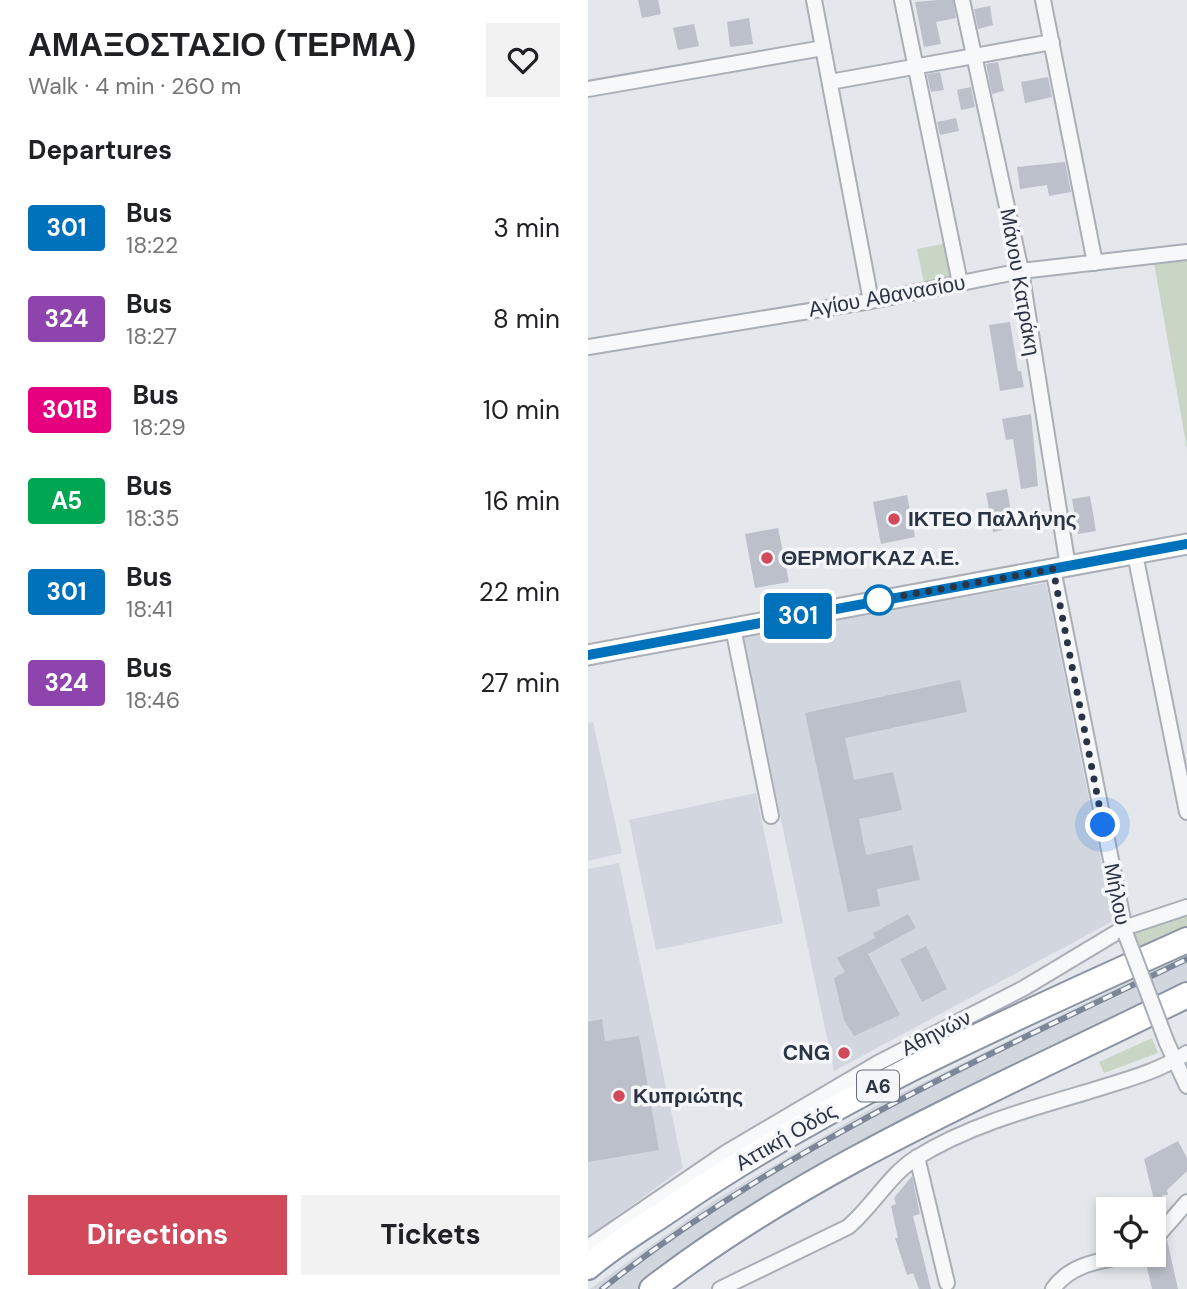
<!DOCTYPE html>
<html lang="en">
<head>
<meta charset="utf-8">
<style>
  body { margin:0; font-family:"DM Sans",sans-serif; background:#f2f2f2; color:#202124; height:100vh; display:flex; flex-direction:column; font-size:26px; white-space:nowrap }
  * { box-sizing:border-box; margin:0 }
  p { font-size:23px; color:#757577 }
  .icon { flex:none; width:38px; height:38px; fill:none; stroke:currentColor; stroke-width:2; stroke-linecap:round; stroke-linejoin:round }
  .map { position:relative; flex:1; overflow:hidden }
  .details { display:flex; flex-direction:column; background:#fff; width:588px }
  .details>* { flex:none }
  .badge { padding:0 14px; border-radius:5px; font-size:24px; line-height:46px }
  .fabs { position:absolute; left:508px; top:1197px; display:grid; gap:14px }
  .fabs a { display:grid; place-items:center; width:70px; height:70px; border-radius:0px; background:#fff; box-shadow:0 4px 10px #0003; font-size:35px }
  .you { position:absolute; width:35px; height:35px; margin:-18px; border:5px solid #fff; border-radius:50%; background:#1a73e8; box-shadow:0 0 0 10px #1a73e833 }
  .map>.badge { position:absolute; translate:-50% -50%; box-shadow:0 0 0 4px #fff }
  h2 { padding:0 28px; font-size:26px; line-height:63px }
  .round { display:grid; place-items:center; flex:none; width:74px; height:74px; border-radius:0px; background:#f2f2f2 }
  .head { display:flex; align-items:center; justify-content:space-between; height:119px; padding:0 28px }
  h1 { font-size:33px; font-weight:700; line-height:52px }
  .primary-button { display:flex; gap:14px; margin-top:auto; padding:14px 28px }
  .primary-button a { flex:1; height:80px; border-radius:0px; background:#d1495b; color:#fff; font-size:28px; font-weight:700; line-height:80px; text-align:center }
  .primary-button a+a { background:#f2f2f2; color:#202124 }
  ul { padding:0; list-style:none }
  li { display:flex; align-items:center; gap:21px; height:91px; padding:0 28px }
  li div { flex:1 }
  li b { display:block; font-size:26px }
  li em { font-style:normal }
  li .badge { min-width:77px; font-weight:700; text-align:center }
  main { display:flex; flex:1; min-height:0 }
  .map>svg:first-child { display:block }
  .built { fill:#d2d6de }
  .green { fill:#c9d6c5 }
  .building { fill:#bbc0ca }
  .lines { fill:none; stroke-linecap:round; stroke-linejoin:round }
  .street-casing { stroke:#a9aeb7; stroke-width:18 }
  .secondary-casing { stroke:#a9aeb7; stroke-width:23 }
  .highway-casing { stroke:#8b94a3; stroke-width:28 }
  .street { stroke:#f7f8fa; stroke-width:14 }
  .secondary { stroke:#fff; stroke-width:19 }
  .highway { stroke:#fff; stroke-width:24 }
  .rail-casing { stroke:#7d8696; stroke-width:6 }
  .rail { stroke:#f4f6f9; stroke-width:3.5; stroke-dasharray:10; stroke-linecap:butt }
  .street-bridge-casing { stroke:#a9aeb7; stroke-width:18; stroke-linecap:butt }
  .street-bridge { stroke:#f7f8fa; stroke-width:14 }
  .line-casing { stroke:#fff; stroke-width:16 }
  .line { stroke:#0072bc; stroke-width:10 }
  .walk { stroke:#2b3445; stroke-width:7; stroke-dasharray:0 12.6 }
  .poi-dot { fill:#d1495b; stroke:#f4f6f9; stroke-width:2.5 }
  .stop-dot { fill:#fff; stroke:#0072bc; stroke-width:3.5 }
  .labels { text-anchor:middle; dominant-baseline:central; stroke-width:7; stroke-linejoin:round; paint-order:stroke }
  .shield { fill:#f4f6f9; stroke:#676e7b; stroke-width:2 }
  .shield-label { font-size:19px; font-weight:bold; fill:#2b3445 }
  .street-label { font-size:21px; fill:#2b3445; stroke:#f4f6f9 }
  .poi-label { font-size:21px; font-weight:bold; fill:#2b3445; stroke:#f4f6f9; text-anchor:start }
</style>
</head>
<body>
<main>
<section class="details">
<div class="head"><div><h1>ΑΜΑΞΟΣΤΑΣΙΟ (ΤΕΡΜΑ)</h1><p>Walk · 4 min · 260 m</p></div><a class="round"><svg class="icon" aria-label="heart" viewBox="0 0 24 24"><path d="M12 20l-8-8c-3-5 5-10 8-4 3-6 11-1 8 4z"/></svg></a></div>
<h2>Departures</h2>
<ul>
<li><span class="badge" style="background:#0072bc;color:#fff">301</span><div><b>Bus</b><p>18:22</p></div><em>3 min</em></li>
<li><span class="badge" style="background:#8e44ad;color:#fff">324</span><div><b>Bus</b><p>18:27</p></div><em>8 min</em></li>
<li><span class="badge" style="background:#e6007e;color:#fff">301B</span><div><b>Bus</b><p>18:29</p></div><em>10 min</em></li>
<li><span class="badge" style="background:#00a651;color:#fff">A5</span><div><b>Bus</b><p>18:35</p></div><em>16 min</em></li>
<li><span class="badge" style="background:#0072bc;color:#fff">301</span><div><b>Bus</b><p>18:41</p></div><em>22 min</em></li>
<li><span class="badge" style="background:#8e44ad;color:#fff">324</span><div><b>Bus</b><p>18:46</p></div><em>27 min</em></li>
</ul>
<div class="primary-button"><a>Directions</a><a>Tickets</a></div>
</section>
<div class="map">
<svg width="599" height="1289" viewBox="0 0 599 1289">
  <rect width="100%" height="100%" fill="#e4e7ec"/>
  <!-- built -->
  <path class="built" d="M458,583l67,338 -279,150 -92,-436z
    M5,722l29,131 -34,8v-138z
    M168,793l27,130 -127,27 -27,-130z
    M31,863l64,305 -95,69v-368z
    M599,953v31l-272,130 -49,26 -172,106 -57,43h-47l125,-89 164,-96z"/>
  <!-- green -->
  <path class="green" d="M359,243l10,44 -31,6 -9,-44z
    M599,258v191l-33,-186z
    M599,914v12l-48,23 -5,-17z
    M564,1038l6,15 -54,20 -5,-11z"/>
  <!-- building -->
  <path class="building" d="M50,0h20l3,14 -19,4z
    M351,0h14l3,18 -20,4 5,22 -17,3 -9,-45z
    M402,6l3,19 -15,4 -4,-20z
    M161,18l4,26 -23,3 -3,-25z
    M106,24l5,22 -21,4 -5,-22z
    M410,62l6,29 -12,3 -6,-30z
    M352,72l4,18 -13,2 -4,-18z
    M460,77l4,20 -27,6 -4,-21z
    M383,87l4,20 -14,3 -4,-20z
    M368,118l3,13 -19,4 -3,-13z
    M477,162l6,30 -22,4 -2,-11 -27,4 -3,-22z
    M422,322l8,49h3l3,16 -24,4 -11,-66z
    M443,414l7,72 -17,3 -8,-50 -7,1 -4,-21z
    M419,489l7,39 -21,4 -7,-39z
    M319,495l8,42 -34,7 -8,-42z
    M502,496l6,35 -18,3 -6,-35z
    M190,528l11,54 -34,6 -10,-54z
    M372,680l7,32 -122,26 9,42 39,-8 9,38 -43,9 7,36 46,-10 8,35 -43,9 3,17 -32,6 -43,-199z
    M320,914l8,14 -48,26 32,61 -46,21 -10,-16 -10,-42 11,-6 -8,-14 38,-20 -2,-5z
    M338,946l21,43 -25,13 -22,-43z
    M14,1019l3,22 34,-5 20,114 -71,12v-140z
    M590,1141l9,17v13l-20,19 1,5h-5l-8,9 -11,-45z
    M324,1176l8,38 -7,2 18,73h-12l-6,-16 -6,2 -12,-37h3l-7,-32 5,-2 -2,-6z
    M579,1240l11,49h-26l-8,-34h9v-5z"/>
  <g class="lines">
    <!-- street casing -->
    <g class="street-casing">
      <path id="street" d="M226,0l57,301
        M314,0l58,283
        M374,0l59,271 47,296
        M455,0l52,263
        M242,82l222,-40
        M0,89l235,-41
        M0,347l283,-46 150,-30 166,-19
        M547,554l52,258
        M465,569l73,366
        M145,628l38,188
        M579,1043l20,43
        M329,1157l30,126
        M565,1241l34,-39
        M0,1247l139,-95 151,-89 146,-75 100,-60 63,-21
        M132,1289l128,-62c25,-21 41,-52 68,-69 51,-32 113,-49 171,-66 34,-11 69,-19 100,-39
        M465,1289c17,-25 47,-28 75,-34"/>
    </g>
    <!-- secondary casing -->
    <g class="secondary-casing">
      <path id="secondary" d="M0,655l599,-111"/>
    </g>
    <!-- highway casing -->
    <g class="highway-casing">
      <path id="highway" d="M0,1267c27,-23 58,-41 87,-61 159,-109 337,-187 512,-266
        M64,1289c162,-125 353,-203 535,-294"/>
    </g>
    <!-- street -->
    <use href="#street" class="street"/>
    <!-- secondary -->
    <use href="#secondary" class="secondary"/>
    <!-- highway -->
    <use href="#highway" class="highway"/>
    <!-- rail casing -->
    <g class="rail-casing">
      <path id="rail" d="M14,1289c176,-140 384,-233 585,-330"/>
    </g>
    <!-- rail -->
    <use href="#rail" class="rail"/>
    <!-- street-bridge casing -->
    <g class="street-bridge-casing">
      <path id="street-bridge" d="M538,935l41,108"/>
    </g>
    <!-- street-bridge -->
    <use href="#street-bridge" class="street-bridge"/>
  </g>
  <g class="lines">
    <!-- line casing -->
    <g class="line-casing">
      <path id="line" d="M0,655l599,-111"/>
    </g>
    <!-- line -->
    <use href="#line" class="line"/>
    <!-- walk -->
    <path class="walk" d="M291,600l174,-31 50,256"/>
  </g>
  <!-- markers -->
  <g class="poi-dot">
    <circle cx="306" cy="519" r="7"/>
    <circle cx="179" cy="558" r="7"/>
    <circle cx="256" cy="1053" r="7"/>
    <circle cx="31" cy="1096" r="7"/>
  </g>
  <circle class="stop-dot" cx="291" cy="600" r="14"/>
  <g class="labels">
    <!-- shield labels -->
    <rect class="shield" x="269" y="1070.5" width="42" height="31" rx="5"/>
    <g class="shield-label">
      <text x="290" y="1086">Α6</text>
    </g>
    <!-- street labels -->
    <g class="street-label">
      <text transform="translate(432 282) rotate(80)">Μάνου Κατράκη</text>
      <text transform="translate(299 296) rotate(-10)">Αγίου Αθανασίου</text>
      <text transform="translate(529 894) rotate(79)">Μήλου</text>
      <text transform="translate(348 1033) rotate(-27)">Αθηνών</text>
      <text transform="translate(198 1137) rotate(-30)">Αττική Οδός</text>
    </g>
    <!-- poi labels -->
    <g class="poi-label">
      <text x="320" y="519">ΙΚΤΕΟ Παλλήνης</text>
      <text x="193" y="558">ΘΕΡΜΟΓΚΑΖ Α.Ε.</text>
      <text x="242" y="1053" text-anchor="end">CNG</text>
      <text x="45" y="1096">Κυπριώτης</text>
    </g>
  </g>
</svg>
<div class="fabs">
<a><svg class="icon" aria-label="locate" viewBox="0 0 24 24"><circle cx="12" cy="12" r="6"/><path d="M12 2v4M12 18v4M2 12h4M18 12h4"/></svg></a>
</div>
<div class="you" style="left:515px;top:825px"></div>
<b class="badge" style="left:210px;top:616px;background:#0072bc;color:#fff">301</b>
</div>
</main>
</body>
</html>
